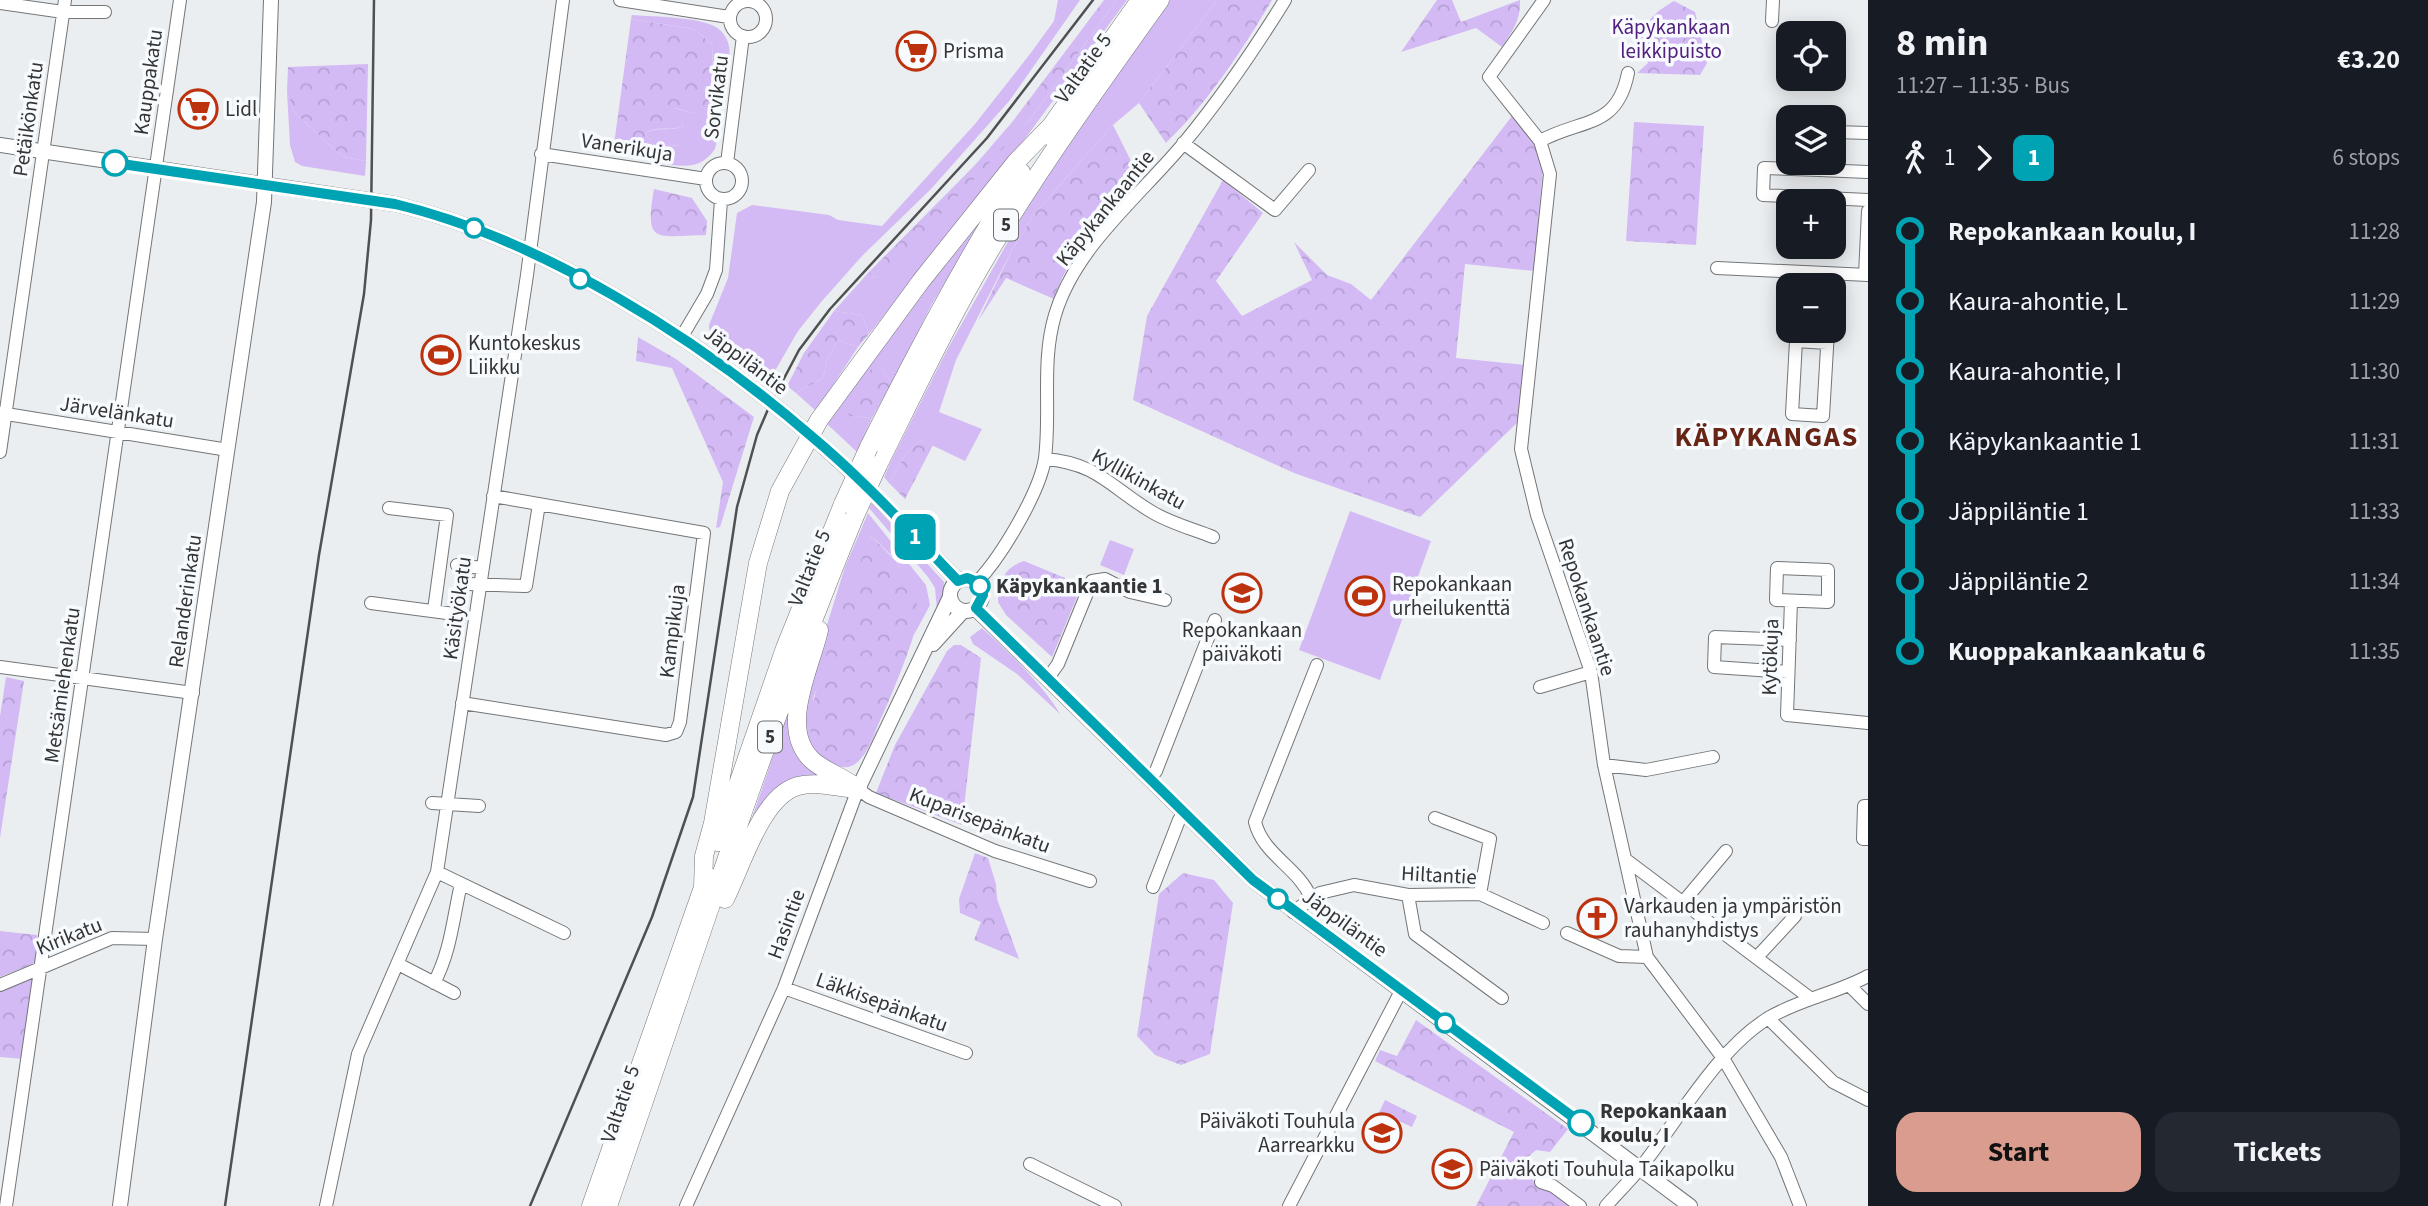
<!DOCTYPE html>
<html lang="en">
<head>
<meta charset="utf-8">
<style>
  body { margin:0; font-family:"Source Sans 3",sans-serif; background:#242831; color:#f1f3f6; height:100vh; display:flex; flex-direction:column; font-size:26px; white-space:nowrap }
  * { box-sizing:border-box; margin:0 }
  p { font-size:23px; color:#9ea1a6 }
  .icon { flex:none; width:38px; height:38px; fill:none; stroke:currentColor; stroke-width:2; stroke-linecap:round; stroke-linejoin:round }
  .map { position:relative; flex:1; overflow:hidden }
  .panel { display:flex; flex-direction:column; background:#171b24; width:560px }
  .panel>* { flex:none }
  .badge { padding:0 14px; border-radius:10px; font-size:24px; line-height:46px }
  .fabs { position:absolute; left:1776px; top:21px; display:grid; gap:14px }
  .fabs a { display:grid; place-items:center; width:70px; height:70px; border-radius:14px; background:#171b24; box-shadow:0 4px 18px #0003; font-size:35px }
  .map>.badge { position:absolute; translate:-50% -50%; box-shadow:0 0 0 4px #fff }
  .legs { display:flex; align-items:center; gap:10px; height:77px; padding:0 28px; font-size:23px }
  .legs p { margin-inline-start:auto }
  .headline { display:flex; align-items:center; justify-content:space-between; height:119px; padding:0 28px }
  h1 { font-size:38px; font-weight:700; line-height:52px }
  .cta { display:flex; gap:14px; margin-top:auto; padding:14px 28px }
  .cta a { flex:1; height:80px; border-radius:21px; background:#d99c8e; color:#111; font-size:28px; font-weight:700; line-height:80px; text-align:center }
  .cta a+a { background:#242831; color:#f1f3f6 }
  ul { padding:0 28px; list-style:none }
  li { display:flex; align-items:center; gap:24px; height:70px; font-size:26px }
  li i { display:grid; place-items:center; width:10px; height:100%; margin:0 9px; background:currentColor }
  li i::after { content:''; width:18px; height:18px; margin:-9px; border:5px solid; border-radius:50%; background:#171b24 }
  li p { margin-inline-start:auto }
  li:first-child i { background:linear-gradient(#0000 50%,currentColor 0) }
  li:last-child i { background:linear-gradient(currentColor 50%,#0000 0) }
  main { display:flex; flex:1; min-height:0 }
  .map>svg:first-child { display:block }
  .grass { fill:#d3baf5 }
  .forest { fill:url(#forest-crowns) }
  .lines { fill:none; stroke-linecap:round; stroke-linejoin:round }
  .minor-casing { stroke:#737678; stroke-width:14 }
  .major-casing { stroke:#737678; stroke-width:16 }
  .highway-casing { stroke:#737678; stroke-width:19 }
  .minor { stroke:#fff; stroke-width:12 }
  .major { stroke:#fff; stroke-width:14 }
  .highway { stroke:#fff; stroke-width:18 }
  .rail { stroke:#4e5051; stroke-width:2.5 }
  .highway-bridge-casing { stroke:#737678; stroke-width:19; stroke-linecap:butt }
  .highway-bridge { stroke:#fff; stroke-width:18 }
  .line-1-casing { stroke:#fff; stroke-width:16 }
  .line-1 { stroke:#00a3b4; stroke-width:10 }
  .stop-1-dot { fill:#fff; stroke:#00a3b4; stroke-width:3.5 }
  .labels { text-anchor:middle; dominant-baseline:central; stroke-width:7; stroke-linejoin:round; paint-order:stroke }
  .shield { fill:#f8fbfe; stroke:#6f7072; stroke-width:2 }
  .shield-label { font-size:19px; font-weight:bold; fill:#343536 }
  .park-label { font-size:21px; fill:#52207e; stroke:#f8fbfe }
  .poi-label { font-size:21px; fill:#343536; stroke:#f8fbfe; text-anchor:start }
  .street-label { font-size:21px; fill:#343536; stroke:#f8fbfe }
  .stop-label { font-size:21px; font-weight:bold; fill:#343536; stroke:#f8fbfe; text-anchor:start }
  .district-label { font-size:28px; font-weight:bold; letter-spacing:2px; fill:#682516; stroke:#f8fbfe }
</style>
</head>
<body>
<main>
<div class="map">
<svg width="1868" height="1206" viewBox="0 0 1868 1206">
  <defs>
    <pattern id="forest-crowns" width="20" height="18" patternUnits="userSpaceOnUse" patternTransform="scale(1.75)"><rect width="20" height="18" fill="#d3baf5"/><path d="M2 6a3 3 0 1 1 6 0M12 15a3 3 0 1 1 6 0" fill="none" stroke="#b6a0d3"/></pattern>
  </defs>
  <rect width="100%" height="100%" fill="#ebeef0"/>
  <!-- grass -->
  <path class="grass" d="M1058,0h22l-70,100 -79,89 -69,67 -40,45 -24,30 -26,45 -54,-30 -8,-10 -1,-11 19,-47 9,-65 15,-8 77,10 9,5 44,6 93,-102 55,-70 24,-33z
    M1117,0h10l-122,166 -136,168 -7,-19 -28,-4 34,-38 7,5 154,-157z
    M1170,0h47l-78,103 -26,22 -78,88 -23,37 -56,110 -17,52 43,17 -17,32 -44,-21 -14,12 -18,31 -5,-6 7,-16 56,-111 90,-160z
    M632,15c21,2 75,1 89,16 21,22 -3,52 -6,76 -1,13 3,26 1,38 -1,7 -8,12 -13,16 -19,12 -54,-2 -74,-5l5,-3 39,6 8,-14 -26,2 -10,-14c12,-7 26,-1 39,-7l-10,-18 23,6h13l3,-69 -19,-16 -63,-10z
    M287,92l7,20 49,45 23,4 -1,15 -63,-10 -7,-4 -5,-17z
    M997,196l-65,108 -40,79 -10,-13 -31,46 21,2 -15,34 -31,-29 28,-43z
    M838,340l20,7 -42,64 -20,-18 27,-15 4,-18z
    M872,503l72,79 -1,17 -6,11 -2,-22 -7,-11 -59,-69z
    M1350,511l81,30 -51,139 -81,-30z
    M868,513l58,72 4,20 -16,30c9,-41 -12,-73 -43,-99l-58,163 49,55 16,-27c-20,47 -31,52 -72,20l-5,-29 6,-29 38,-122z
    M1110,540l24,9 -10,26 -24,-10z
    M982,628c25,22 63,59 78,86l-43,-40 -44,-30 -3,-7z
    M804,666l-12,49 25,55 -2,8 -26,5 -59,99z"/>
  <!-- forest -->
  <path class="forest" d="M1104,0h13l-88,121 -130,137 -24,20 -7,-5 107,-108 38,-44z
    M1217,0h55c-31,52 -63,101 -106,143l-27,-40z
    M1437,0h15l9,22 59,-22c1,20 -7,30 -18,47l-26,-19 -75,24z
    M1674,1l21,11 12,51 -7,12 -63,-2 11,-10 -1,-6 -10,-2c6,-30 11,-39 37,-54z
    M631,19l63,10 19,16 -3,69h-13l-22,-6 9,18c-13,6 -27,-1 -39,7l10,14 26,-2 5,12 -13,2 -60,-7z
    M368,64l-2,97 -23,-4 -49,-45 -7,-20 1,-25z
    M1512,116l24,30 7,21 -9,104 -69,-7 -9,94 70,7 -8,57 -98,95 -126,-44 -161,-73 14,-84 76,-136 40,33 -47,68 26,35 70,-36 -18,-38 33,33 24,9 20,16z
    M1634,122l70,4 -8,119 -70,-4z
    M1113,125l27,54c-31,37 -72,73 -86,120l-48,-21 -28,43 34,-71 23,-37z
    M654,189l38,9 15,23 -1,14c-50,1 -62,11 -52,-46z
    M834,311l28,4 7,19 -11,13 -20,-7 -11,20 -4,18 -27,15 -9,-7 17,-33z
    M638,337l38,22 78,58 -34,110 -4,1 7,-46 -51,-114 -36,-7z
    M872,369l10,1 10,13 -20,35 -22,-2 -8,-6 22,-35z
    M921,440l12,5 -28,54 -16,-16 18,-31z
    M871,536c22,21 48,47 47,80 0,18 -44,126 -56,138 -16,14 -40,10 -49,-10 -15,-34 43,-170 58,-208z
    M1024,561l58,24 -30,72 -46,-42 -8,-13c1,-20 6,-35 26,-41z
    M954,645h7l20,13 -19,167 -86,-32 19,-48 52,-94z
    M6,677l18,4 -24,157v-122z
    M975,853l13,5 8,26 1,15 22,60 -45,-19 7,-18 -21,-9 -1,-14z
    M1183,873l31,7 19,23 -23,151 -29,11 -26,-10 -18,-19 22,-142z
    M0,931l37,4 -2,28 -35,14z
    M30,977l6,6 -13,76 -23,-2v-67z
    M1416,1020l152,109 -18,23 -14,-2 -16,14 16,20 38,22h-98l38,-74 -139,-71 5,-11 17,6z
    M1385,1100l32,16 -5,11 -20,-9 -5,9 -12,-6z"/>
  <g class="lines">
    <!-- minor casing -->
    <g class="minor-casing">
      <path id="minor" d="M620,0l109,17
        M1544,0l-55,77 51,64 10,33 -29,275 16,66 54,157 13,93 43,192 76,101 58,99 19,49
        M730 19a18 18 0 1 1 36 0a18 18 0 1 1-36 0Z
        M0,3l63,9h42
        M1772,21l1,-21
        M1834,132l34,1
        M1540,141c42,-23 77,-12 88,-68
        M1183,143l92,67 34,-40
        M541,154l165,25
        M706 181a18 18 0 1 1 36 0a18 18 0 1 1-36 0Z
        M727,163l16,-127
        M1820,163l-1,7 -55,-2 -1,27 105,5
        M1819,170l49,2
        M1717,268l151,7
        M1865,275l3,-64
        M681,338l26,-44 9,-24 5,-70
        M1827,343l-31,-2 -4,73 31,2 5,-85
        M0,413l228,37
        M0,452l65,-452
        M1045,459c53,4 66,29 107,53 18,11 41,17 61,25
        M389,508l58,7 -13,95
        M457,565l25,3
        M1777,568l51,2v32l-52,-2z
        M977,582c24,-25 63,-90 68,-124 6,-48 -4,-96 10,-143 20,-68 85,-119 129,-172 38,-46 70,-93 101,-143
        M468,584l58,2 13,-82
        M1791,601l-4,114 81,8
        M371,603l91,12
        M0,667l193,26
        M1788,672l-74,-5 1,-30 75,3
        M1048,678l10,-14 34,-83 13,-2 25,13 35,8
        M1540,687l51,-15
        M462,703l204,32 10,-3 4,-10 24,-189 -211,-37
        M1604,765l42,5 67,-13
        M1151,778l5,-7 59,-151
        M432,803l47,3
        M1868,806h-4l-1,33h5
        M1435,818l55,21 -10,55
        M1625,859l185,139
        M437,872l127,61
        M1153,887l26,-67 5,-7
        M1408,895l7,39 87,64
        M1311,898c-13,-31 -48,-43 -56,-76l62,-157
        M1684,901l42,-50
        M1293,912l27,-19 34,-8 54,10 72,-1 63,29
        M1567,933l52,23 28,1
        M1758,956l37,-40
        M398,964l56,29
        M434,983c17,-32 19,-65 27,-99
        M0,985l112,-47 43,1
        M1850,986l18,18
        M784,988l182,65
        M1768,1018l65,64 35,18
        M1030,1164l85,42
        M1541,1182l12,4 27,20
        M6,1206l174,-1206
        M326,1206l32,-152 79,-182 90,-597 36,-275
        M686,1206l98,-218 74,-199 11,8 126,54 95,30
        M1289,1206l112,-215
        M1606,1206c14,-16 30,-31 42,-48 34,-45 73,-112 122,-141 31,-18 67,-24 98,-41"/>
    </g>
    <!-- major casing -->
    <g class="major-casing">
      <path id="major" d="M0,145l395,59c144,34 304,135 415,231 53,45 100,96 148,146
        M950 595a16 16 0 1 1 32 0a16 16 0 1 1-32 0Z
        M976,609l277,271 437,326
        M933,644l30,-33
        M858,789l92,-192
        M120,1206l35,-267 109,-737 7,-202"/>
    </g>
    <!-- highway casing -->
    <g class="highway-casing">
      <path id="highway" d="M1044,136l96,-136
        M869,447c47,-94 96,-186 152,-275
        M878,465c39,-78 76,-157 122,-231 50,-81 105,-157 160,-234
        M819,630c-8,37 -41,98 -7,130 13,12 32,17 46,29
        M718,842l67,-194 58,-144
        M703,887l1,-31 9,-33 45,-260 22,-72 39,-71 102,-139 95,-119 33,-34
        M725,899c16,-31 36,-103 73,-113 19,-5 40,2 60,3
        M591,1206l116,-330
        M608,1206c80,-230 153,-463 246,-688"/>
    </g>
    <!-- minor -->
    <use href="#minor" class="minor"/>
    <!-- major -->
    <use href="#major" class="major"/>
    <!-- highway -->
    <use href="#highway" class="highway"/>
    <!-- rail -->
    <path class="rail" d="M225,1206l94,-651 45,-261 7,-74 3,-220
      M530,1206l122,-289 41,-120 44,-290 20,-72 12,-28 30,-57 31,-41 157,-171 106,-138"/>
    <!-- highway-bridge casing -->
    <g class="highway-bridge-casing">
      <path id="highway-bridge" d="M843,504l26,-57
        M854,518l24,-53"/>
    </g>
    <!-- highway-bridge -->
    <use href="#highway-bridge" class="highway-bridge"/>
  </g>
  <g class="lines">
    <!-- line-1 casing -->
    <g class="line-1-casing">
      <path id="line-1" d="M115,163l280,41c144,34 304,135 415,231 53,44 100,96 148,146l9,-3 10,4 6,13 -7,13 277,272 328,243"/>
    </g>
    <!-- line-1 -->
    <use href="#line-1" class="line-1"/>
  </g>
  <!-- icons -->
  <defs>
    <g id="supermarket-ring" transform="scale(2.0125)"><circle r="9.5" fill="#f8fbfe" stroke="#bc320e" stroke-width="1.5"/><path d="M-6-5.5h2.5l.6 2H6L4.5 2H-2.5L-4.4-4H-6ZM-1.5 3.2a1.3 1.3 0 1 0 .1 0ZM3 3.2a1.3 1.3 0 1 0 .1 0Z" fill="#bc320e"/></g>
    <g id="stadium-ring" transform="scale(2.0125)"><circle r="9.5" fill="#f8fbfe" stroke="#bc320e" stroke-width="1.5"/><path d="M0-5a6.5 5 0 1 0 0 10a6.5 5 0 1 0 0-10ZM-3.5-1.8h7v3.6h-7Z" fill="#bc320e"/></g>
    <g id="school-ring" transform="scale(2.0125)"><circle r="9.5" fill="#f8fbfe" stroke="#bc320e" stroke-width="1.5"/><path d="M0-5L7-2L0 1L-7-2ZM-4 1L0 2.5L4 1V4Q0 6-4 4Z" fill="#bc320e"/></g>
    <g id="church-ring" transform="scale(2.0125)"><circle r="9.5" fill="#f8fbfe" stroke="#bc320e" stroke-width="1.5"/><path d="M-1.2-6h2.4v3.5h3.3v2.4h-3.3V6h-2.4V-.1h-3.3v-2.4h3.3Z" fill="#bc320e"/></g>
  </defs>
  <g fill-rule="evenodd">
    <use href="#supermarket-ring" x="916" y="51"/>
    <use href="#supermarket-ring" x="198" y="109"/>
    <use href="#stadium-ring" x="441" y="355"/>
    <use href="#school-ring" x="1242" y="593"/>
    <use href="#stadium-ring" x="1365" y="596"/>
    <use href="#church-ring" x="1597" y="918"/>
    <use href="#school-ring" x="1382" y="1133"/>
    <use href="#school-ring" x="1452" y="1169"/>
  </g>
  <!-- markers -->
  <g class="stop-1-dot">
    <circle cx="115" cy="163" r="12"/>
    <circle cx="474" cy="228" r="9"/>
    <circle cx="580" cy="279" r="9"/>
    <circle cx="980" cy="586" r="9"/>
    <circle cx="1278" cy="899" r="9"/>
    <circle cx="1445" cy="1023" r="9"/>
    <circle cx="1581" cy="1123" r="12"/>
  </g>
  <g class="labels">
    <!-- shield labels -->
    <g class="shield">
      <rect x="994" y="209.5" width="24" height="31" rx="5"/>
      <rect x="758" y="721.5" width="24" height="31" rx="5"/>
    </g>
    <g class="shield-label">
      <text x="1006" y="225">5</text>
      <text x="770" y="737">5</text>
    </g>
    <!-- park labels -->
    <g class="park-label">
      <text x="1671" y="27">Käpykankaan<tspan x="1671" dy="24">leikkipuisto</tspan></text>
    </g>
    <!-- poi labels -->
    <g class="poi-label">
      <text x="943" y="51">Prisma</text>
      <text x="225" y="109">Lidl</text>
      <text x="468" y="343">Kuntokeskus<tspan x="468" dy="24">Liikku</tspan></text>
      <text x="1392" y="584">Repokankaan<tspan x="1392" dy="24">urheilukenttä</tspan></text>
      <text x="1242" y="630" text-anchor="middle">Repokankaan<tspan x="1242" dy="24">päiväkoti</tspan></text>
      <text x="1624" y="906">Varkauden ja ympäristön<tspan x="1624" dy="24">rauhanyhdistys</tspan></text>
      <text x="1355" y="1121" text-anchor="end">Päiväkoti Touhula<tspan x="1355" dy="24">Aarrearkku</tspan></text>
      <text x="1479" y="1169">Päiväkoti Touhula Taikapolku</text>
    </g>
    <!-- street labels -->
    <g class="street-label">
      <text transform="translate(1083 68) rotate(-54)">Valtatie 5</text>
      <text transform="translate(148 82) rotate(-82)">Kauppakatu</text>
      <text transform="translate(716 97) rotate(-83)">Sorvikatu</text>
      <text transform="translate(28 119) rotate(-82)">Petäikönkatu</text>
      <text transform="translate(627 147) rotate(9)">Vanerikuja</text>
      <text transform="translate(1105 208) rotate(-51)">Käpykankaantie</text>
      <text transform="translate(746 360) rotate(37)">Jäppiläntie</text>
      <text transform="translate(117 412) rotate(9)">Järvelänkatu</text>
      <text transform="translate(1139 479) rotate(29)">Kyllikinkatu</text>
      <text transform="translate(809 568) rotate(-68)">Valtatie 5</text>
      <text transform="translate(185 601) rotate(-82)">Relanderinkatu</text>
      <text transform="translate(1587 607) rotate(72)">Repokankaantie</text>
      <text transform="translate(457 608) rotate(-82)">Käsityökatu</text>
      <text transform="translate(672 631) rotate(-83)">Kampikuja</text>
      <text transform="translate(1770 657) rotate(-88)">Kytökuja</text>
      <text transform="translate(62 685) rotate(-82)">Metsämiehenkatu</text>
      <text transform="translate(980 820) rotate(21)">Kuparisepänkatu</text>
      <text transform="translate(1439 875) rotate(3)">Hiltantie</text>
      <text transform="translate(1345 923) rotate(36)">Jäppiläntie</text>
      <text transform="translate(786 924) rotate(-70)">Hasintie</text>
      <text transform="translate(69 936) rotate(-22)">Kirikatu</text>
      <text transform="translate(882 1002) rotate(20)">Läkkisepänkatu</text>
      <text transform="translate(620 1104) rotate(-71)">Valtatie 5</text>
    </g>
    <!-- stop labels -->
    <g class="stop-label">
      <text x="996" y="586">Käpykankaantie 1</text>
      <text x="1600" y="1111">Repokankaan<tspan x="1600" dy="24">koulu, I</tspan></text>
    </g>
    <!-- district labels -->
    <g class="district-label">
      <text x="1767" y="437">KÄPYKANGAS</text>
    </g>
  </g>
</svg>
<div class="fabs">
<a><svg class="icon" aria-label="locate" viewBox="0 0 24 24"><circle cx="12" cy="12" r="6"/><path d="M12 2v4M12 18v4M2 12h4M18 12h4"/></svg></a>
<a><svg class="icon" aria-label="layers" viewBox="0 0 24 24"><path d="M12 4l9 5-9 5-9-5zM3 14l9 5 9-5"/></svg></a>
<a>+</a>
<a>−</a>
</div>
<b class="badge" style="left:915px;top:537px;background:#00a3b4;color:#fff">1</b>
</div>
<section class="panel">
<div class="headline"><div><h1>8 min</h1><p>11:27 – 11:35 · Bus</p></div><b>€3.20</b></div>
<div class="legs"><svg class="icon" aria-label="walk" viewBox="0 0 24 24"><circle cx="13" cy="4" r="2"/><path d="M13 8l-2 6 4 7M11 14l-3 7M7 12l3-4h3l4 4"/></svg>1<svg class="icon" aria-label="forward" viewBox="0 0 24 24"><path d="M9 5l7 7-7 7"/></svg><b class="badge" style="background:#00a3b4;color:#fff">1</b><p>6 stops</p></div>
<ul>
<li><i style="color:#00a3b4"></i><b>Repokankaan koulu, I</b><p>11:28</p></li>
<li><i style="color:#00a3b4"></i><span>Kaura-ahontie, L</span><p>11:29</p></li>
<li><i style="color:#00a3b4"></i><span>Kaura-ahontie, I</span><p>11:30</p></li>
<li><i style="color:#00a3b4"></i><span>Käpykankaantie 1</span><p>11:31</p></li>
<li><i style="color:#00a3b4"></i><span>Jäppiläntie 1</span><p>11:33</p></li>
<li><i style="color:#00a3b4"></i><span>Jäppiläntie 2</span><p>11:34</p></li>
<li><i style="color:#00a3b4"></i><b>Kuoppakankaankatu 6</b><p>11:35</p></li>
</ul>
<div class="cta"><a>Start</a><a>Tickets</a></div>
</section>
</main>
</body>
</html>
